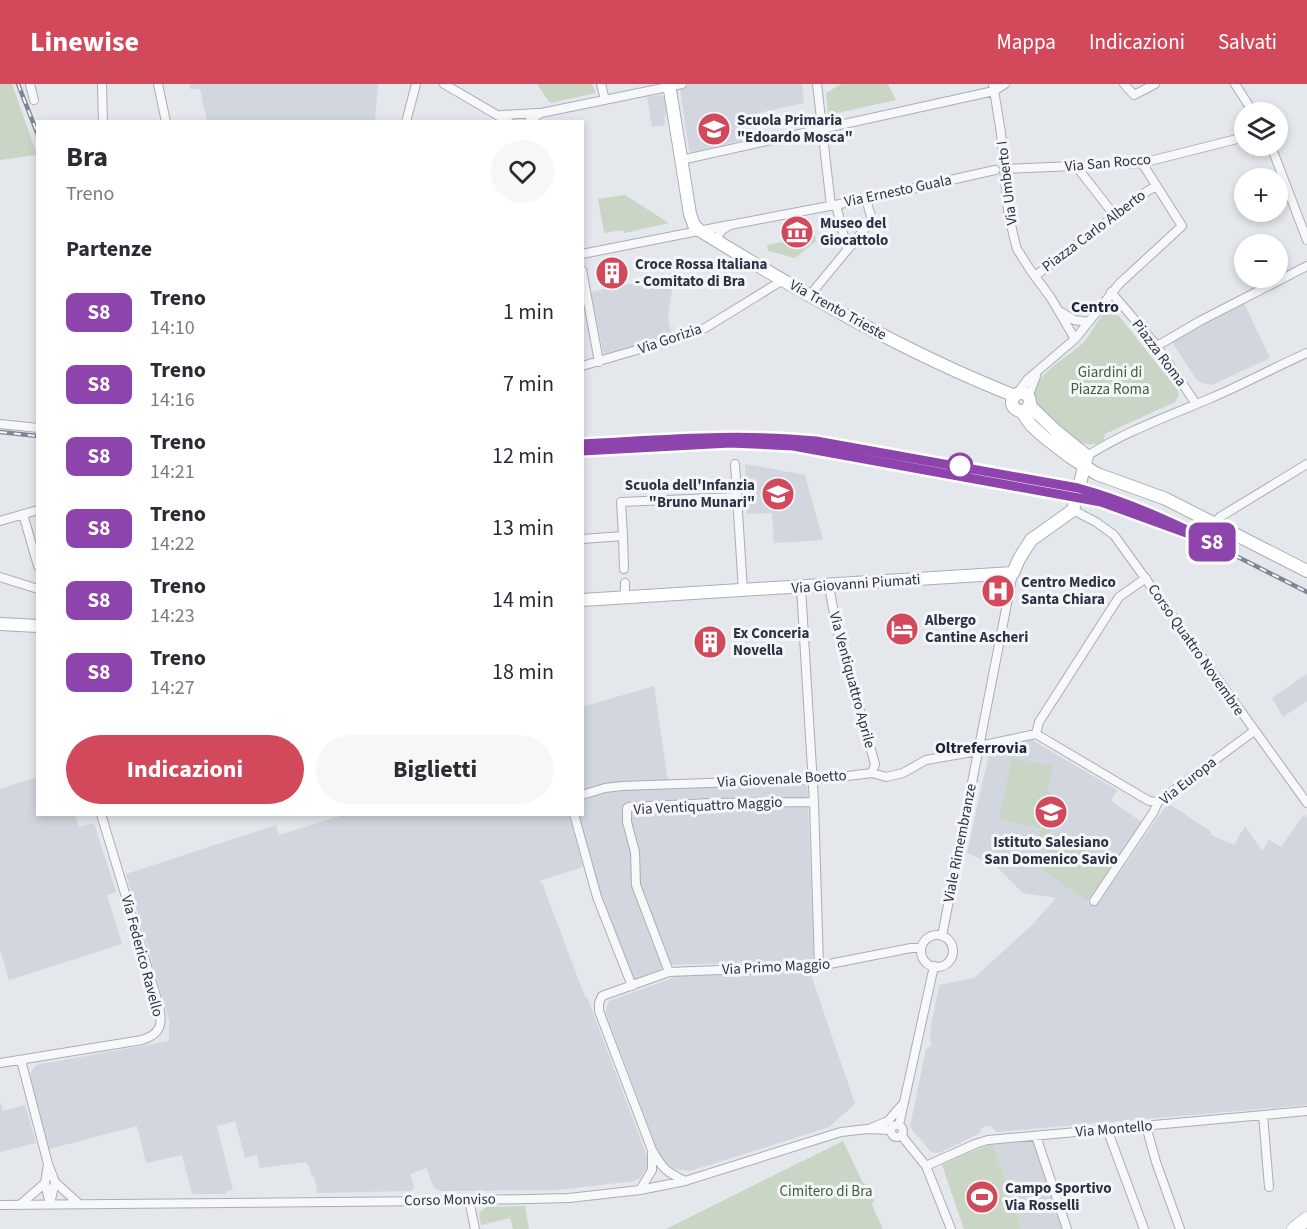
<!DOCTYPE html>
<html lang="it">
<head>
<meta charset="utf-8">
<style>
  body { margin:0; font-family:"Source Sans 3",sans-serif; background:#f7f7f7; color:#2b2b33; height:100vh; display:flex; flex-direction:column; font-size:22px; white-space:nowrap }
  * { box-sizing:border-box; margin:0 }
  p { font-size:20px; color:#7c7c81 }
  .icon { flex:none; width:33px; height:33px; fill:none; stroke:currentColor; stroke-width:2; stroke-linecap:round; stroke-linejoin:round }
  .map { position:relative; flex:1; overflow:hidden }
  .details { position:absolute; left:36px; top:36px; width:548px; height:696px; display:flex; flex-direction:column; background:#fff; border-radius:0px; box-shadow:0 3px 9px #0003 }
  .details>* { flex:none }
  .badge { padding:0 12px; border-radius:9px; font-size:21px; line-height:39px }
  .fabs { position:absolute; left:1234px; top:18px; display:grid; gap:12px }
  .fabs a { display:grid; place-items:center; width:54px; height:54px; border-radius:50%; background:#fff; box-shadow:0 3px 9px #0003; font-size:30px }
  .map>.badge { position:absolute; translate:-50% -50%; box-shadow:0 0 0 3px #fff }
  h2 { padding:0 30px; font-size:22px; line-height:54px }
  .round { display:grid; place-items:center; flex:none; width:63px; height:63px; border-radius:32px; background:#f7f7f7 }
  .overview { display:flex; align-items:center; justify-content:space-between; height:102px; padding:0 30px }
  h1 { font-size:28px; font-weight:700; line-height:45px }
  .cta { display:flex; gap:12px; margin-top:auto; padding:12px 30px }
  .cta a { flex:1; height:69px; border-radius:36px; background:#d1495b; color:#fff; font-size:24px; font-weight:700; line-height:69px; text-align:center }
  .cta a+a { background:#f7f7f7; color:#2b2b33 }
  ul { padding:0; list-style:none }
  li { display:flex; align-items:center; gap:18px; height:72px; padding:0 30px }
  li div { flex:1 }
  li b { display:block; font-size:22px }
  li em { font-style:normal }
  li .badge { min-width:66px; font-weight:700; text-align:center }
  header { display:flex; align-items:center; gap:36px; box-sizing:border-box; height:84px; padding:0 30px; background:#d1495b; color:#fff }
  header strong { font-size:28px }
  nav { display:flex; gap:33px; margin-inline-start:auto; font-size:21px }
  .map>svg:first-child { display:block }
  .built { fill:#d2d6de }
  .green { fill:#c9d6c5 }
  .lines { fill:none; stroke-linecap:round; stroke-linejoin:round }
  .street-casing { stroke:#a9aeb7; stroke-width:10 }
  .secondary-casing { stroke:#a9aeb7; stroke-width:14 }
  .primary-casing { stroke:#a3abb8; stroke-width:15 }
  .street { stroke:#f7f8fa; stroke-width:8 }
  .secondary { stroke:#fff; stroke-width:12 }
  .primary { stroke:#fff; stroke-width:14 }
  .rail-casing { stroke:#7d8696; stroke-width:4.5 }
  .rail { stroke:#f4f6f9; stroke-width:2; stroke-dasharray:7; stroke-linecap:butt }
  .line-casing { stroke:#fff; stroke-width:14 }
  .line { stroke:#8e44ad; stroke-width:9 }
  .stop-dot { fill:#fff; stroke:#8e44ad; stroke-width:3 }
  .labels { text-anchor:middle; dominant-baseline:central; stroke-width:6; stroke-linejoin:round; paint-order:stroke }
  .poi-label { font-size:15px; font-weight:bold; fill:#2b3445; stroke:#f4f6f9; text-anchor:start }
  .street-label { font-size:15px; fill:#2b3445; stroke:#f4f6f9 }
  .park-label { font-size:15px; fill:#3f6138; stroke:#f4f6f9 }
  .neighbourhood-label { font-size:16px; font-weight:bold; fill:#1d2536; stroke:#f4f6f9 }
</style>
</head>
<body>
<header>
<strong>Linewise</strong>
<nav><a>Mappa</a><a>Indicazioni</a><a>Salvati</a></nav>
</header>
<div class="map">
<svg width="1307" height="1145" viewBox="0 0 1307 1145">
  <rect width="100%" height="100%" fill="#e4e7ec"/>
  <!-- built -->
  <path class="built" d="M190,0h188l-3,37h-168l-7,-32h-10z
    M689,0h113l2,19 -64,14 5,23 -53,12 -3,-2 -9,-61z
    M661,11l3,2 3,16 -3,5 1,7 -13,2 -5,-30z
    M669,192l5,1 -6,40 4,20 -64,19 -5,-4 -12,-60z
    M1244,219l26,55 -58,27 -11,-2 -5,-4 -24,-37z
    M745,380l60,11 18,65 -49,3 -2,-30 -25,1z
    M1307,590v27l-24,16 -11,-19z
    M654,602l14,96 -62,2 -24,7v-84z
    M1030,655l87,51 -6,11 31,21 -55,81 11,1 70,-101 42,28 1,4 23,10 11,-19 17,25 7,-11 12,7 23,-33 3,4v287l-310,27 -5,-5 -6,-1 -5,3 -1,4 -41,20 -8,-1 -21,-25 16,-78 5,-3 -1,-15 9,-46 35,-7 58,-53 24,-27 -33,-5 -26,-26 -30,-14 22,-100 9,2 3,-9z
    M37,693l1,37 37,1 4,12 15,-4 22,69 -9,3 15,49 -113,36 -9,-31v-160z
    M807,696l7,177 -2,3 -141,5 -38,15 -33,-85 -22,-80 4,-1v-13l5,-4 32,-9z
    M344,731h225l14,52 -44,14 1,2h2l43,114h2l61,162 -1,8 -7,11 -6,3 -76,9 -118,1 -6,-3 -8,-20 -16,6 4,13 -2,4 -95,2 -2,-15 -4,-3 -2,-9 -3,-4 -46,6 -3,-13 -12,3 -10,-37 -18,5 16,64h-5l-3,4h-33l-10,-39 -36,8 -9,-37 -88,23 -18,-70v-7l5,-7 133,-24v-21l-43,-146 150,-49 3,10z
    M810,888l45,132 -26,23 -139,44 -17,-2 -13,-12 -55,-146 4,-10 69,-25z
    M0,1017l3,10 22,-6 11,38 -36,9z
    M1033,1056l29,89h-41l-28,-85z"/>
  <!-- green -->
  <path class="green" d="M0,0h12l25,71 -37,5z
    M537,0h55l4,9 -46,10z
    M841,0h47l8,16 -68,15 -2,-22z
    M625,111l44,28 -45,10 -1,-3 -19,3 -6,-34z
    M815,151l1,6 -21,17 -27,-7 -1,-6z
    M1111,222l67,84 1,5 -4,7 -70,32 -1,7c-11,5 -20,4 -31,-1 -8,-7 -36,-31 -39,-40 -8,-21 36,-44 49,-57 11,-12 15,-28 28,-37z
    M1012,674l41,8 -13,62 -41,-9z
    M1049,708l19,12 -26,39 -4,-1z
    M1059,748l52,35 -24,34 -51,-36z
    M843,1057l20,42 6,2 6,12 -3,8 11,24h-217z
    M993,1060l28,85h-57l-22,-64 23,-11z
    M525,1122l4,23h-16l-3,-11 -29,7 -2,-12 7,-6z"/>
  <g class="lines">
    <!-- street casing -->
    <g class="street-casing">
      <path id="street" d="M30,0l4,16
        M102,0l1,38
        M158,0l8,38
        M444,0l65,38
        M601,0l4,16
        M817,0l14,122
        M993,0l8,49 7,78 6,27 3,11 14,22 20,27 24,41
        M1124,0l10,11 21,-11
        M1235,0l18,28
        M502,31l35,-2
        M406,38l10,-38
        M528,38l13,-9 141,-29
        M1271,62l36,94
        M681,76l313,-69 11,-7
        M1076,82l39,50
        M1005,85l137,-6 103,-26
        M836,121l11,44
        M715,156l7,-10 8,-5 136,-26 129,-29
        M582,170l147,-29
        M582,186l17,92
        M1035,192l111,-84 10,-6
        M1111,208l46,54 39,58
        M810,211l62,-75 -6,-21
        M1061,228l13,8 14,2
        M1157,262l43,-25 107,-55
        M582,282l109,-32 14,-6 78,-48
        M1016,311l12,-16 47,-40 44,-55 63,-58 -40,-63
        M1028,313l8,-21
        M0,340l38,4
        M1087,372c39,-25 82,-40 124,-58 33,-14 64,-31 96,-45
        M735,380l8,127
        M1073,426l23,12 18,13 193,268
        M23,430l15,52
        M0,437l38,-11
        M1213,440l7,-7 87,-53
        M623,452l1,33
        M582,455l41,-3 -2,-34 116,-5
        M0,493l38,12
        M625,499v14
        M829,502l8,44 38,134 -3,9
        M801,503l13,215 5,164
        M1036,650l3,-12 80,-125 27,-19
        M979,662l57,-12 113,67 9,1
        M582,711l23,-7 17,-2 201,-7 49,-6 14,4 17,-4 23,-13 52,-9
        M574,730l23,83 35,89
        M1094,817l59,-88 5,-11 96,-71
        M921 867a16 16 0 1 1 32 0a16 16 0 1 1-32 0Z
        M942,852l71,-363
        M669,888l-33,-87 -1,-33 -8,-30v-14l2,-1 82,-4 103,-1
        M21,976l27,104 7,18 -5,22 -5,-21 3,-19
        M0,979l142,-23c19,-6 21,-16 17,-34l-58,-192
        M1263,1031l6,72
        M891 1047a6 6 0 1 1 12 0a6 6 0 1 1-12 0Z
        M899,1041l35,-159
        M1146,1042l10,36 24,67
        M871,1044l17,-7 13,-15
        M1107,1045l37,100
        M901,1051l25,31 25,63
        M1036,1052l31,93
        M926,1082l49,-22 13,-4 319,-29
        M685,1097c-19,-9 -23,-13 -33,-31l-53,-139v-8l3,-7 67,-24 150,-6 92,-18h10
        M55,1098l24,22
        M640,1106l12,-20v-17
        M469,1116l6,29
        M21,1120l24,-21
        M0,1121l437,-4 132,-3 71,-8 45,-9 156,-49 26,-3 23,1"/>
    </g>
    <!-- secondary casing -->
    <g class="secondary-casing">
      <path id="secondary" d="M669,0l21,130 4,11 5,5c101,62 205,122 316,166
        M1012 318a9 9 0 1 1 18 0a9 9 0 1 1-18 0Z
        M1021,327l10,14 13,12 26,20 27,17 69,25 141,72
        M582,516l431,-27 6,-14 12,-19 42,-30 14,-54 -31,-25 -27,-26
        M0,540l38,2"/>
    </g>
    <!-- primary casing -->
    <g class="primary-casing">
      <path id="primary" d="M1294,1145l13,-10"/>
    </g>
    <!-- street -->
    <use href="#street" class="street"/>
    <!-- secondary -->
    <use href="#secondary" class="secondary"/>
    <!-- primary -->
    <use href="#primary" class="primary"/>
    <!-- rail casing -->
    <g class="rail-casing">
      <path id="rail" d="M18,0l20,51
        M0,348l38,4
        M582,361l146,-9 48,1 40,4 231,41 57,13 47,18 156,79
        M850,372l227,41"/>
    </g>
    <!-- rail -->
    <use href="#rail" class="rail"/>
  </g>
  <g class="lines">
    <!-- line casing -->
    <g class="line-casing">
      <path id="line" d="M582,360c79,-4 154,-11 234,-3l262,47c48,13 91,33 136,55l-113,-41 -308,-56 -63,-3 -148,8"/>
    </g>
    <!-- line -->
    <use href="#line" class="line"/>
  </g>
  <!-- icons -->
  <defs>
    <g id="school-disc" transform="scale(1.725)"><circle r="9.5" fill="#d1495b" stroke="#f4f6f9"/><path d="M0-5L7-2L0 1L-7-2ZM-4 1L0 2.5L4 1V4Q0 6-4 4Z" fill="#fff"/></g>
    <g id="museum-disc" transform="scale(1.725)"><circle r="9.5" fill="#d1495b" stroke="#f4f6f9"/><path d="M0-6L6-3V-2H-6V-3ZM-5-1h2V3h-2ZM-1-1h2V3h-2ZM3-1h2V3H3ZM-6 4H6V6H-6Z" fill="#fff"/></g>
    <g id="building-disc" transform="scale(1.725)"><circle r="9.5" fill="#d1495b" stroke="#f4f6f9"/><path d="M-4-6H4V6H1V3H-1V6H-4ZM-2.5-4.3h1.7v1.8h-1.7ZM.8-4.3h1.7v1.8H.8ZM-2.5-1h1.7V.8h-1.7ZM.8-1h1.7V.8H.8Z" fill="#fff"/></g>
    <g id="hospital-disc" transform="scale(1.725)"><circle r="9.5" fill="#d1495b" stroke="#f4f6f9"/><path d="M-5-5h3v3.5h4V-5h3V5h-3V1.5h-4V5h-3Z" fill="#fff"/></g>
    <g id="hotel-disc" transform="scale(1.725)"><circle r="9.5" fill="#d1495b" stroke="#f4f6f9"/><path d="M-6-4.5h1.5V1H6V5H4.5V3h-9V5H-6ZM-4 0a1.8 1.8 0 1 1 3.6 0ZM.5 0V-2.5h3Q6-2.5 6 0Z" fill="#fff"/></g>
    <g id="stadium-disc" transform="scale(1.725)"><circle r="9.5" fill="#d1495b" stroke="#f4f6f9"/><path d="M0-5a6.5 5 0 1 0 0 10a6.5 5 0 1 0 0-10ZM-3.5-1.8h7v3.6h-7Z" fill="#fff"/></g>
  </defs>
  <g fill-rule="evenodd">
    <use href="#school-disc" x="714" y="45"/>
    <use href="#museum-disc" x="797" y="148"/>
    <use href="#building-disc" x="612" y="189"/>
    <use href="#school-disc" x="778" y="410"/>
    <use href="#hospital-disc" x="998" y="507"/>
    <use href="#hotel-disc" x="902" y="545"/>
    <use href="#building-disc" x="710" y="558"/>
    <use href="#school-disc" x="1051" y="728"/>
    <use href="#stadium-disc" x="982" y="1113"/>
  </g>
  <!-- markers -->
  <circle class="stop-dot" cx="960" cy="382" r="12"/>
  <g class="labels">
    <!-- poi labels -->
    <g class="poi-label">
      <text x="737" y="36">Scuola Primaria<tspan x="737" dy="17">"Edoardo Mosca"</tspan></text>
      <text x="820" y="139">Museo del<tspan x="820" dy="17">Giocattolo</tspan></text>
      <text x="635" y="180">Croce Rossa Italiana<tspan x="635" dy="17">- Comitato di Bra</tspan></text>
      <text x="755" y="401" text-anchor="end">Scuola dell'Infanzia<tspan x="755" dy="17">"Bruno Munari"</tspan></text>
      <text x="1021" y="498">Centro Medico<tspan x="1021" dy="17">Santa Chiara</tspan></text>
      <text x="925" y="536">Albergo<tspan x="925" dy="17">Cantine Ascheri</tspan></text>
      <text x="733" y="549">Ex Conceria<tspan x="733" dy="17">Novella</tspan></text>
      <text x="1051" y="758" text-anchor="middle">Istituto Salesiano<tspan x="1051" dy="17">San Domenico Savio</tspan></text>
      <text x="1005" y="1104">Campo Sportivo<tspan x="1005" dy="17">Via Rosselli</tspan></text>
    </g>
    <!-- street labels -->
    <g class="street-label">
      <text transform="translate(1108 79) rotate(-5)">Via San Rocco</text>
      <text transform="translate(1007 99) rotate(-97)">Via Umberto I</text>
      <text transform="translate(898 107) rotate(-12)">Via Ernesto Guala</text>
      <text transform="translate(1094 147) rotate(-37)">Piazza Carlo Alberto</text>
      <text transform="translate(838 226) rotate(29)">Via Trento Trieste</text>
      <text transform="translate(670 255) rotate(-19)">Via Gorizia</text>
      <text transform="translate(1159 269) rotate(53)">Piazza Roma</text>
      <text transform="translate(856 500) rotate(-4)">Via Giovanni Piumati</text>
      <text transform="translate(1196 566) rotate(55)">Corso Quattro Novembre</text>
      <text transform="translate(852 596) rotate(75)">Via Ventiquattro Aprile</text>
      <text transform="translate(782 695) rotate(-3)">Via Giovenale Boetto</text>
      <text transform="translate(1188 697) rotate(-38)">Via Europa</text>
      <text transform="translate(708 722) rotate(-3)">Via Ventiquattro Maggio</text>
      <text transform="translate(960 759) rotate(-79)">Viale Rimembranze</text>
      <text transform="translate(142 872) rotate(75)">Via Federico Ravello</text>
      <text transform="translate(776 883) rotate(-3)">Via Primo Maggio</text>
      <text transform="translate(1114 1045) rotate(-5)">Via Montello</text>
      <text transform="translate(450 1116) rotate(-1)">Corso Monviso</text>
    </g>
    <!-- park labels -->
    <g class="park-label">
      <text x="1110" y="288">Giardini di<tspan x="1110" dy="17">Piazza Roma</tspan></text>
      <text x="826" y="1107">Cimitero di Bra</text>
    </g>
    <!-- neighbourhood labels -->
    <g class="neighbourhood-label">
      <text x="1095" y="223">Centro</text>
      <text x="981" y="664">Oltreferrovia</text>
    </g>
  </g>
</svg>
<div class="fabs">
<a><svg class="icon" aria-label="layers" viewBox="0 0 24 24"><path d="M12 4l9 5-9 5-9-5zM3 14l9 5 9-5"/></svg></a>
<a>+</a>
<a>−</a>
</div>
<b class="badge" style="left:1212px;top:458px;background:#8e44ad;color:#fff">S8</b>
<section class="details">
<div class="overview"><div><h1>Bra</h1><p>Treno</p></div><a class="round"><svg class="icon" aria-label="heart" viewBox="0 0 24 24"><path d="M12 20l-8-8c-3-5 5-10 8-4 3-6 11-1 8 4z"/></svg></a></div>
<h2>Partenze</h2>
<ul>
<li><span class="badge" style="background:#8e44ad;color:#fff">S8</span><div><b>Treno</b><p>14:10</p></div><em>1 min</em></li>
<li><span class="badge" style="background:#8e44ad;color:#fff">S8</span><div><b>Treno</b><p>14:16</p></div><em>7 min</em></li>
<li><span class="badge" style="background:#8e44ad;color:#fff">S8</span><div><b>Treno</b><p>14:21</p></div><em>12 min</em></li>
<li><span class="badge" style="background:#8e44ad;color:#fff">S8</span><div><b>Treno</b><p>14:22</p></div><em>13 min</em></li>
<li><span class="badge" style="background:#8e44ad;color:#fff">S8</span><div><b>Treno</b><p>14:23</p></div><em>14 min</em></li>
<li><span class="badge" style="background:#8e44ad;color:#fff">S8</span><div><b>Treno</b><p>14:27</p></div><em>18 min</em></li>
</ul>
<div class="cta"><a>Indicazioni</a><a>Biglietti</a></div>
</section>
</div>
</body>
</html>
